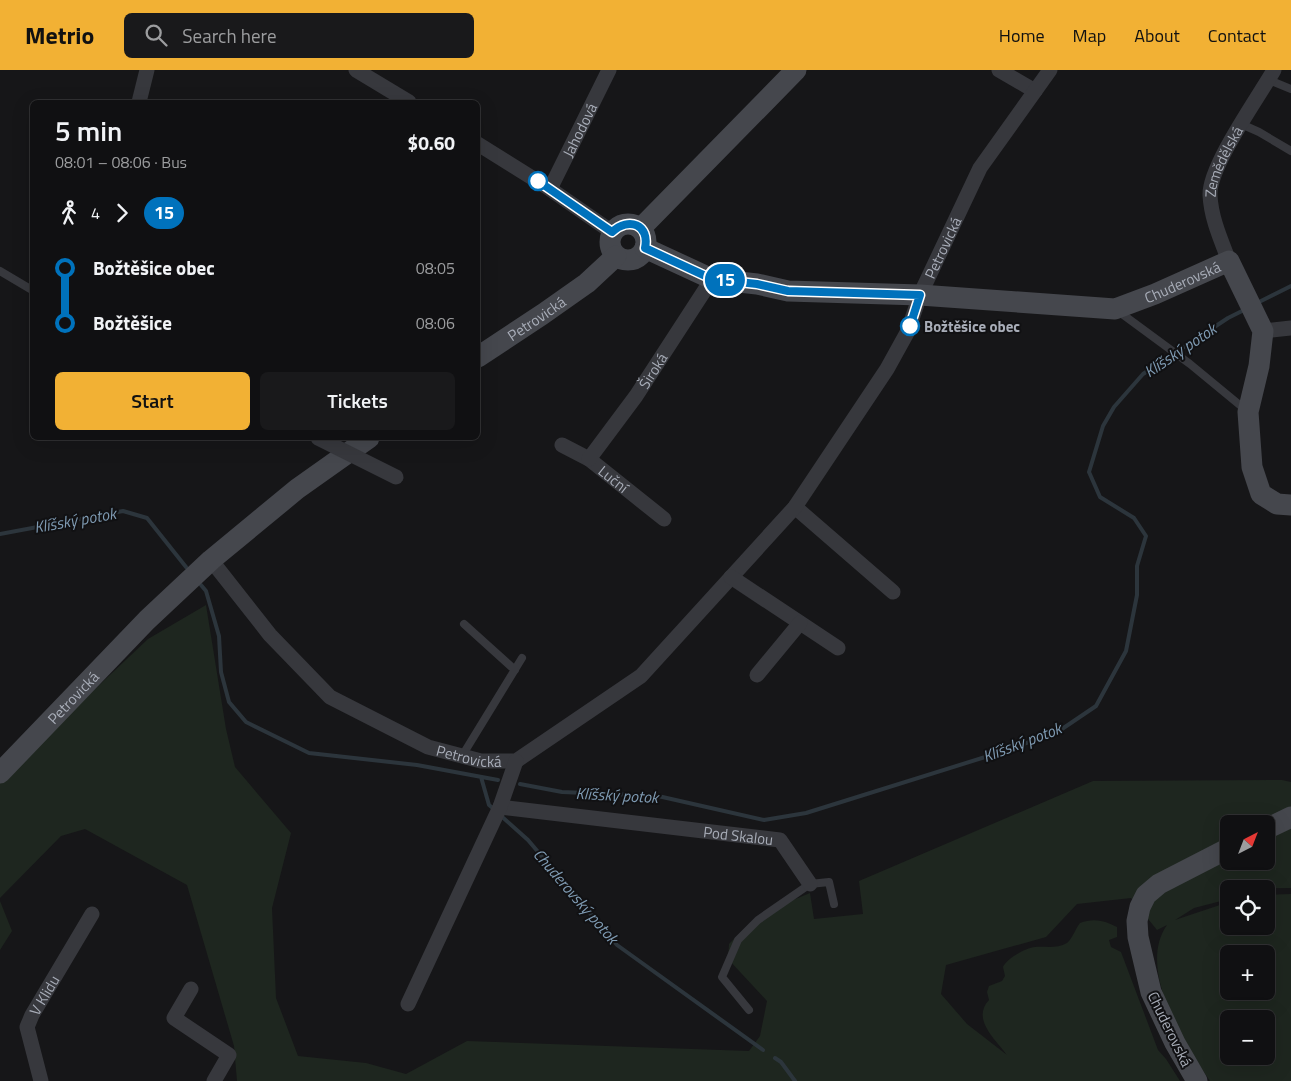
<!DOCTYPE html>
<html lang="en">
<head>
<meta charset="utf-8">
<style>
  body { margin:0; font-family:"Titillium Web",sans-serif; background:#19191b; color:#f1f3f6; height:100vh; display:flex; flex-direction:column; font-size:19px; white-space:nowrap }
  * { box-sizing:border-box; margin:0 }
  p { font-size:16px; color:#9c9d9f }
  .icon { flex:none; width:28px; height:28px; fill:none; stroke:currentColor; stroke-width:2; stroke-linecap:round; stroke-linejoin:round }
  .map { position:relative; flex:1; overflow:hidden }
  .sheet { position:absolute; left:30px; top:30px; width:450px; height:340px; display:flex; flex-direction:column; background:#101012; border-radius:8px; box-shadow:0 5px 20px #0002,0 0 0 1px #303032 }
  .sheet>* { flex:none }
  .badge { padding:0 10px; border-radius:16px; font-size:18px; line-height:32px }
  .needle { width:32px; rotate:42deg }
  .tools { position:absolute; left:1220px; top:745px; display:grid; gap:10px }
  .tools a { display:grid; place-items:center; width:55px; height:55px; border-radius:8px; background:#101012; box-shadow:0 5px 20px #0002,0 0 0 1px #303032; font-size:25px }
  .map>.badge { position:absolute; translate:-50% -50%; box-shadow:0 0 0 2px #fff }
  .legs { display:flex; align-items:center; gap:8px; height:55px; padding:0 25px; font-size:16px }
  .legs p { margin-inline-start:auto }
  .overview { display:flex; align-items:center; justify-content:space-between; height:85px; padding:0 25px }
  h1 { font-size:28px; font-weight:600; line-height:38px }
  .cta { display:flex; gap:10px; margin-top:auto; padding:10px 25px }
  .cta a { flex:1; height:58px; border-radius:8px; background:#f2b134; color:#111; font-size:20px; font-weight:600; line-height:58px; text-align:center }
  .cta a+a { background:#19191b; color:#f1f3f6 }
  ul { padding:0 25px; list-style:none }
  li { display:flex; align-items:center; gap:18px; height:55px; font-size:19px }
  li i { display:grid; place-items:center; width:8px; height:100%; margin:0 6px; background:currentColor }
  li i::after { content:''; width:12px; height:12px; margin:-6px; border:4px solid; border-radius:50%; background:#101012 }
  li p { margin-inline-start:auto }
  li:first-child i { background:linear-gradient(#0000 50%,currentColor 0) }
  li:last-child i { background:linear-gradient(currentColor 50%,#0000 0) }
  header { display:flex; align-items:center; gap:30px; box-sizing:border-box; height:70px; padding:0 25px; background:#f2b134; color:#111 }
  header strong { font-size:24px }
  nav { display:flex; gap:28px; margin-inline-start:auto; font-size:18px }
  .search { width:350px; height:45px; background:#19191b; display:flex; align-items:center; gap:12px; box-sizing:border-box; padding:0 18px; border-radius:8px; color:#9c9d9f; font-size:19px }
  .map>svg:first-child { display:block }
  .green { fill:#1e261f; fill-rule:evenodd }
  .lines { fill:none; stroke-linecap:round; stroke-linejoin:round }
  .stream { stroke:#2c353c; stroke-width:4 }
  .lane { stroke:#37383d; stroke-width:8 }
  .street { stroke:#37383d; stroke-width:15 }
  .secondary { stroke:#45474d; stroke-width:21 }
  .street-bridge { stroke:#37383d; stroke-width:15 }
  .line-1-casing { stroke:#fff; stroke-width:11 }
  .line-1 { stroke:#0072bc; stroke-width:8 }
  .stop-1-dot { fill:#fff; stroke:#0072bc; stroke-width:2.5 }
  .labels { text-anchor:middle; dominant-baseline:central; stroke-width:4; stroke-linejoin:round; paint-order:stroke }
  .street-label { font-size:15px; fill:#a8adb8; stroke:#111113 }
  .stop-label { font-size:15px; font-weight:bold; fill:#a8adb8; stroke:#111113; text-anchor:start }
  .water-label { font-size:16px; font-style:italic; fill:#7f9bb3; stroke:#111113 }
</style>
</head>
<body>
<header>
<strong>Metrio</strong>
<div class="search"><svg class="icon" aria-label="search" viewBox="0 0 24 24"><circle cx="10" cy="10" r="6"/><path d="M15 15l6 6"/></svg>Search here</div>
<nav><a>Home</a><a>Map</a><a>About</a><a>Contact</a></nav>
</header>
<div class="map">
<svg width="1291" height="1011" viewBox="0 0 1291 1011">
  <rect width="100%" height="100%" fill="#161618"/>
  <!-- green -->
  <path class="green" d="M206,535l20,124 9,38 56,66 -19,75 4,90 22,58 68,7 40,11 61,-33 282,10 11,-15 7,-35 -39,-42 1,-15 21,-21 19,-13 41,-17 4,26 49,-5 -4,-33 234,-100 189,-1 9,2v106l-62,1v10l-35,9 -19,12 54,-18v24h37v-31l25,-1v187h-81c-25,-37 -74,-112 -43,-156l-10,5 -26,-32 -54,6 -31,33 -100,28 -5,29 26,30 40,31c-11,-15 -36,-36 -18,-55l-2,-8 2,-6 13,-5 3,-5 -2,-9c4,-9 23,-19 32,-20 11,-1 22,2 32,-4 6,-5 8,-14 13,-20 13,-5 24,-3 37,4v10l-8,3 2,7 10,5 37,98 8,9 14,22h-943l-3,-35 -47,-161 -102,-56 -24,7 -61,62v-116l20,-22 128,-121zM1229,754h37v37h-37zM1229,884h37v37h-37zM1229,949h37v37h-37z
    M0,831l12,30 -12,19z"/>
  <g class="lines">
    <!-- stream -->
    <path class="stream" d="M1257,233l34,-17
      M0,464l123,-23 24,7 39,49
      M201,515l5,6 13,45 2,36 8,30 17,20 63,31 108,12 81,15
      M481,707l8,28 6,5
      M520,714l42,8 96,4 106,24 42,-7 208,-65 48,-19 34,-23 30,-55 11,-56v-29l9,-30 -12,-18 -34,-21 -11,-25 14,-46 11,-19 29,-33 85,-56 16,-8
      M500,745l28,25 89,105 146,105
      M775,988l6,4 14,19"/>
    <!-- lane -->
    <path class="lane" d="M1269,10l22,9
      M1241,54l18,8 32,19
      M0,201l32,19
      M1118,241l72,53 57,47
      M464,554l51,46
      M462,686l60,-98
      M749,940l-27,-33 16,-37 20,-20 52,-36 19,-2 5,22"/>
    <!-- street -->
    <g class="street">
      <path d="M356,0l53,32"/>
      <path d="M999,0l36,21"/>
      <path d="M139,32l8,-32"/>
      <path d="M478,74l72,45 62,43"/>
      <path id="s1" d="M550,119l59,-119"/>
      <path id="s2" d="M1229,191c-8,-21 -18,-43 -19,-66 -1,-29 48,-97 64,-125"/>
      <path d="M1263,261l28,-3"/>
      <path id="s3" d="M562,375l27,14 75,60"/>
      <path id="s4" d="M589,389l47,-63 76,-117"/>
      <path d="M795,437l98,85"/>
      <path id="s5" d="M211,490l59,75 60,62 98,50 53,14h35l125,-85 154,-169 92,-138 21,-38 12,-36 60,-127 70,-98"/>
      <path d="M731,507l107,71"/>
      <path d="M757,605l43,-52"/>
      <path id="s6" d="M500,737l280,33 30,44"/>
      <path d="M191,919l-17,29 55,37 -15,26"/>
      <path d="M408,934l92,-197 16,-46"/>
      <path id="s7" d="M41,1011l-14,-54 5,-12 60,-101"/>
    </g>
    <!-- secondary -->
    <g class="secondary">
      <circle cx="628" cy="172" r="18"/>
      <path d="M641,158l155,-158"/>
      <path id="s8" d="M645,178l67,31 45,5 31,7 132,4 195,14 40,-15 74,-33 34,70 -4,35 -11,46 4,55 9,27 16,10 14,1"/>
      <path id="s9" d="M478,287l65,-43 44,-31 29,-27"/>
      <path id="s10" d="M0,703l147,-153 64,-60 86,-71 72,-51"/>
      <path d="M1266,759l25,-12"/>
      <path d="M1197,1011l-22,-38 -24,-51 -13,-55 -1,-16 3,-14 6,-12 13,-11 70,-36"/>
    </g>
    <!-- street-bridge -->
    <path class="street-bridge" d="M318,368l78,39"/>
  </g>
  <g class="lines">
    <!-- line-1 casing -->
    <g class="line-1-casing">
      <path id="line-1" d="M538,111l74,51c17,-16 38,-7 33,16l67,31 45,5 31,7 132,4 -10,31"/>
    </g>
    <!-- line-1 -->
    <use href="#line-1" class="line-1"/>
  </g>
  <!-- markers -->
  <g class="stop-1-dot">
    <circle cx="538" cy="111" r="9"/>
    <circle cx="910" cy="256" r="9"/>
  </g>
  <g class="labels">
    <!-- street labels -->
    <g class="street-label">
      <text stroke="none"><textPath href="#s1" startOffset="66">Jahodová</textPath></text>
      <text stroke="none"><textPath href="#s2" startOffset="105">Zemědělská</textPath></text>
      <text stroke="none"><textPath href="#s5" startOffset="1061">Petrovická</textPath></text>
      <text stroke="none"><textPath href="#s8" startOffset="551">Chuderovská</textPath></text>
      <text stroke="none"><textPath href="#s9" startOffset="70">Petrovická</textPath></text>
      <text stroke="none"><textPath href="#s4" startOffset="109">Široká</textPath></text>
      <text stroke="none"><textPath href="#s3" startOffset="62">Luční</textPath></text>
      <text stroke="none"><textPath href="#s10" startOffset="105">Petrovická</textPath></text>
      <text stroke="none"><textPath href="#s5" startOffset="334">Petrovická</textPath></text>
      <text stroke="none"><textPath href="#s6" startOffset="240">Pod Skalou</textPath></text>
      <text stroke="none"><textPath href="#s7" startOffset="92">V Klidu</textPath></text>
      <text transform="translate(1170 959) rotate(64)">Chuderovská</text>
    </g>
    <!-- stop labels -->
    <g class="stop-label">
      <text x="924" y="256">Božtěšice obec</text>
    </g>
    <!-- water labels -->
    <g class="water-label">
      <text transform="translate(1180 280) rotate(-34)">Klíšský potok</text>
      <text transform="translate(75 450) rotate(-10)">Klíšský potok</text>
      <text transform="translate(1022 672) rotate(-21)">Klíšský potok</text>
      <text transform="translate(617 725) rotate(3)">Klíšský potok</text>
      <text transform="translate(576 826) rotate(49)">Chuderovský potok</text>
    </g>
  </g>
</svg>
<div class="tools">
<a><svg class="needle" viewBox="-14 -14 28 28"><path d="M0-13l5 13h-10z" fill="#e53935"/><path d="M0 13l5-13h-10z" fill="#9c9d9f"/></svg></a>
<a><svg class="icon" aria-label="locate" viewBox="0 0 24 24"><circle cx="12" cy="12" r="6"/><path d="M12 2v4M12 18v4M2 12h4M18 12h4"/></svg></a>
<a>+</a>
<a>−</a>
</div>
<b class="badge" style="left:725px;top:210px;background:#0072bc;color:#fff">15</b>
<section class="sheet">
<div class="overview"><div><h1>5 min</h1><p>08:01 – 08:06 · Bus</p></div><b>$0.60</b></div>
<div class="legs"><svg class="icon" aria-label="walk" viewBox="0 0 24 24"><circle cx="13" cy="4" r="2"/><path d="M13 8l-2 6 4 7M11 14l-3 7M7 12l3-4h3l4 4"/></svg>4<svg class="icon" aria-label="forward" viewBox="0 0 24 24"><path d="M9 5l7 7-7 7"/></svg><b class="badge" style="background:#0072bc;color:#fff">15</b></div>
<ul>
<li><i style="color:#0072bc"></i><b>Božtěšice obec</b><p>08:05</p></li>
<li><i style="color:#0072bc"></i><b>Božtěšice</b><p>08:06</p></li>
</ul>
<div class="cta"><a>Start</a><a>Tickets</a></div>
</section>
</div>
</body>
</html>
